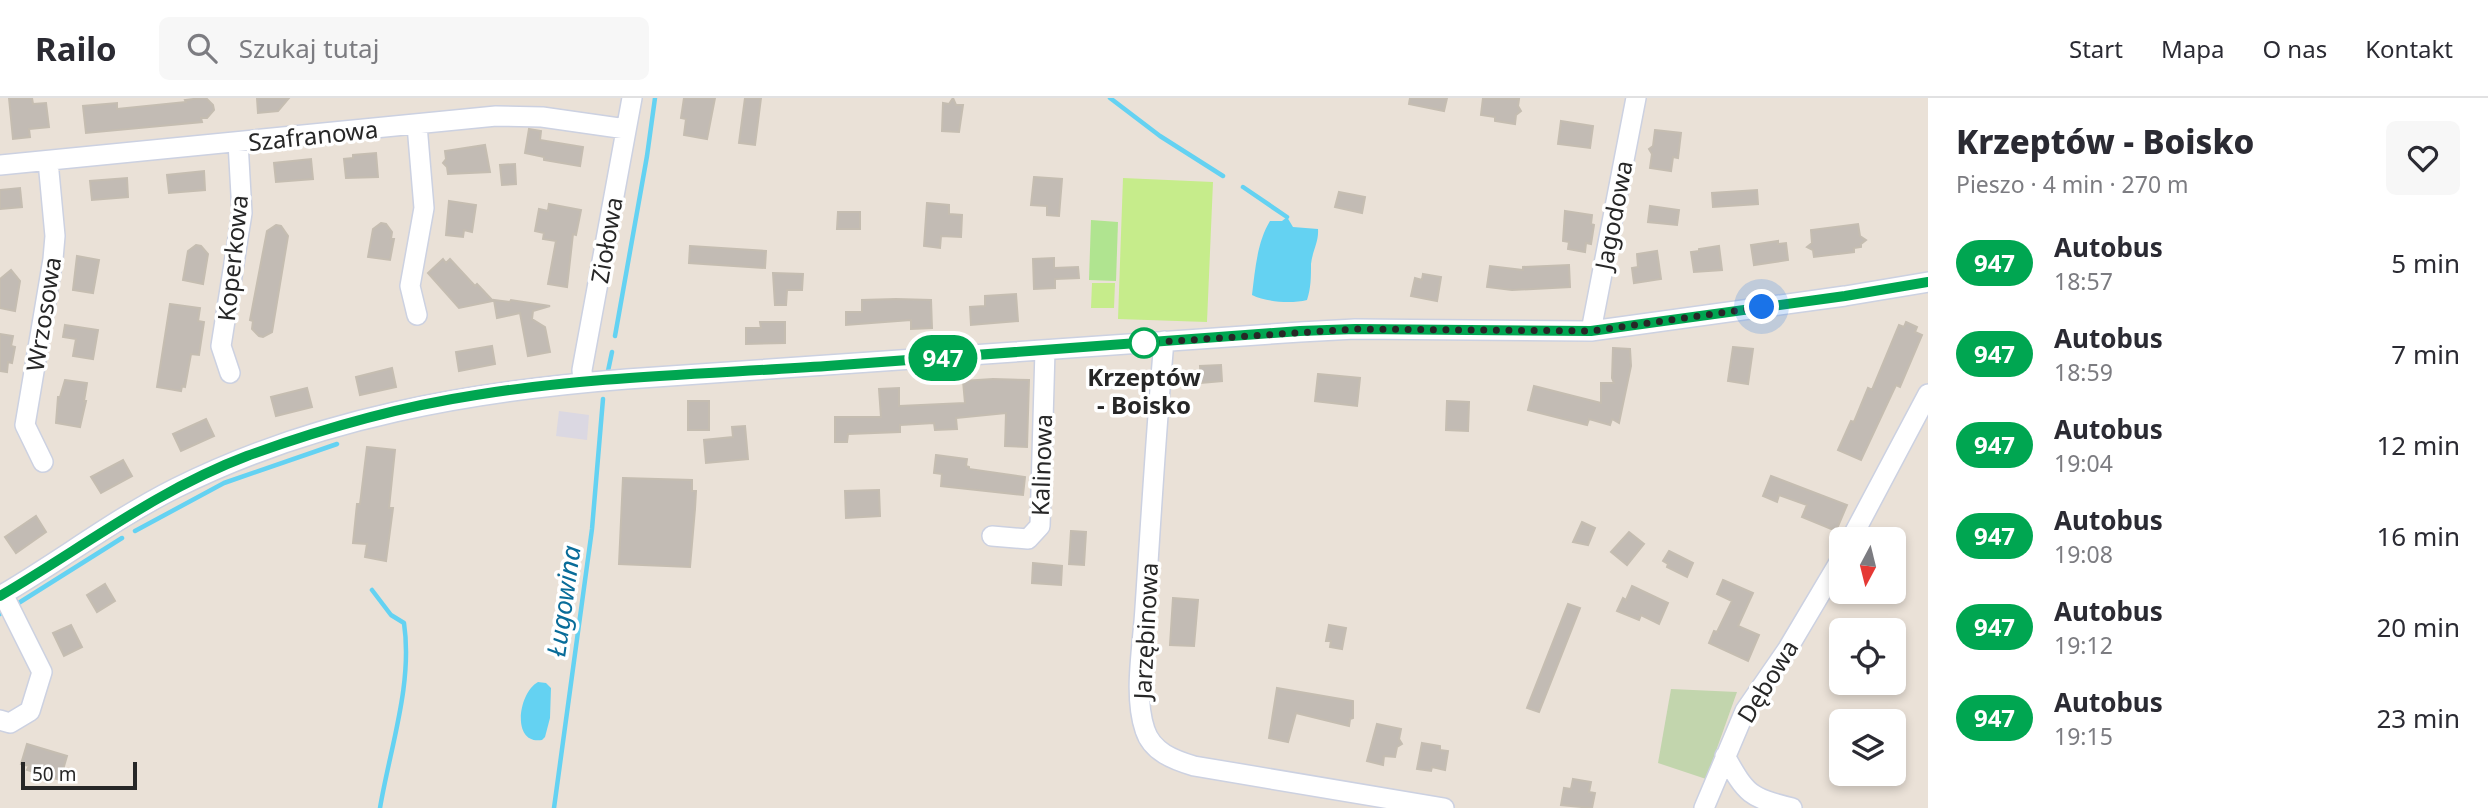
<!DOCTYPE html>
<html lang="pl">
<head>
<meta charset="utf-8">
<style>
  body { margin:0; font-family:"Noto Sans",sans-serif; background:#f7f7f7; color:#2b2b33; height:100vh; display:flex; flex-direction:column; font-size:26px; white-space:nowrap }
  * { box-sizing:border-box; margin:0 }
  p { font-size:23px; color:#7c7c81 }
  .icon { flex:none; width:38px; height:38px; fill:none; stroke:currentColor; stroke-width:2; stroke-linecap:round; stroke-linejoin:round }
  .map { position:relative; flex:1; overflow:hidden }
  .details { display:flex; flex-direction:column; background:#fff; width:560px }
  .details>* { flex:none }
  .badge { padding:0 14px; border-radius:23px; font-size:24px; line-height:46px }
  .needle { width:46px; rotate:187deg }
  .tools { position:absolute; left:1829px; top:429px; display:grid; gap:14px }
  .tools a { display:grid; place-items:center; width:77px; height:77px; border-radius:10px; background:#fff; box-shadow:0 4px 10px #0003; font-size:35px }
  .scale { position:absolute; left:21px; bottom:18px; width:116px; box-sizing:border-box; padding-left:7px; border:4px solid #272727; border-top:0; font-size:19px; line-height:24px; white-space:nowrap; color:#272727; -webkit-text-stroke:5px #fff; paint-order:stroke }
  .you { position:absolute; width:35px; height:35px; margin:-18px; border:5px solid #fff; border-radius:50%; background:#1a73e8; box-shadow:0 0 0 10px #1a73e833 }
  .map>.badge { position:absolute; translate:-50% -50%; box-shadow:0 0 0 4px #fff }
  .round { display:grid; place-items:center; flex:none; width:74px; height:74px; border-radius:10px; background:#f7f7f7 }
  .summary { display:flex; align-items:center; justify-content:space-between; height:119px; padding:0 28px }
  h1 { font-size:33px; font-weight:800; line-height:52px }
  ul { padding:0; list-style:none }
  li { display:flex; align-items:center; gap:21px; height:91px; padding:0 28px }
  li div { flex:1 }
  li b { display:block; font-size:26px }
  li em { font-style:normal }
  li .badge { min-width:77px; font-weight:700; text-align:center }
  header { display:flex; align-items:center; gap:42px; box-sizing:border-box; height:98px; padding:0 35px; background:#fff; border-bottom:2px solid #e1e1e2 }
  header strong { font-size:33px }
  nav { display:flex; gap:38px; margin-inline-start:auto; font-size:24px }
  .search { width:490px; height:63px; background:#f7f7f7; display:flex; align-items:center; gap:18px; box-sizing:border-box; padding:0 24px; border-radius:10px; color:#7c7c81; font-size:26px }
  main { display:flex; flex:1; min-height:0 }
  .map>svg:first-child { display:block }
  .industrial { fill:#dbd8e2 }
  .green { fill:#b0e490 }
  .cemetery { fill:#c2d5ad }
  .pitch { fill:#c6ec8b }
  .water { fill:#64d2f2 }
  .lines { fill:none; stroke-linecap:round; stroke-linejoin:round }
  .stream { stroke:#64d2f2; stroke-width:4.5 }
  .building { fill:#c2bbb4; stroke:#c5bdb1; stroke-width:2 }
  .minor-casing { stroke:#ccd1e1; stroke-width:22 }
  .minor { stroke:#fff; stroke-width:19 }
  .line-casing { stroke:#fff; stroke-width:16 }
  .line { stroke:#00a651; stroke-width:10 }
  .walk { stroke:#272727; stroke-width:7; stroke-dasharray:0 12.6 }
  .stop-dot { fill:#fff; stroke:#00a651; stroke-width:3.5 }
  .labels { text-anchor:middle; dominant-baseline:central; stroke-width:7; stroke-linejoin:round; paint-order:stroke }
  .street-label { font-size:24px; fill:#272727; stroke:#fff }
  .stop-label { font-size:24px; font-weight:bold; fill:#272727; stroke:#fff }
  .water-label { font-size:26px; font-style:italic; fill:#086c99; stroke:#fff }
</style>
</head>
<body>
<header>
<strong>Railo</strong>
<div class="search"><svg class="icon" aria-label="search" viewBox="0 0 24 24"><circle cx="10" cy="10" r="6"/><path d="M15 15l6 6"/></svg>Szukaj tutaj</div>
<nav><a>Start</a><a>Mapa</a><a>O nas</a><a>Kontakt</a></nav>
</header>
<main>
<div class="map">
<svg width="1928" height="710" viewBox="0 0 1928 710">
  <rect width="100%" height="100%" fill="#eae1d7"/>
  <!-- industrial -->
  <path class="industrial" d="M559,313l30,4 -2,25 -31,-4z"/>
  <!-- green -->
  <path class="green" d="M1091,122l27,2 -2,59 -27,-1z"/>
  <!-- cemetery -->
  <path class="cemetery" d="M1671,591l66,3 -31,87 -48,-16z"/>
  <!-- pitch -->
  <path class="pitch" d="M1123,80l90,4 -6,140 -89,-3z
    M1092,185h23l-1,25h-23z"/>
  <!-- water -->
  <path class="water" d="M1287,119l6,10 25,2c1,13 -6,23 -7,35 0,13 0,24 -4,36 -16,4 -41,2 -55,-5 3,-24 5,-53 18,-74h12z
    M538,584l8,1 5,5 -1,30 -5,19 -3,3c-31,5 -24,-47 -4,-58z"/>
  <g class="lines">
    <!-- stream -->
    <path class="stream" d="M1110,0l50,38 63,40
      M1243,89l44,30
      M615,238l32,-180 8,-58
      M608,273l4,-19
      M135,433l89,-48 113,-39
      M372,492l19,25 13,8c9,61 -14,125 -24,185
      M17,506l105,-66
      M0,516l1,-1
      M554,710l38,-279 11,-130"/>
  </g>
  <!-- building -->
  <path class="building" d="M9,0h23l1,6 13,-1 3,24 -20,2 1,8 -17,2z
    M202,0h4l7,7 1,5 -7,8h-6l1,4 -116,11 -3,-27 34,-3v6l69,-7 -1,-2z
    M257,0h32l-11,13 -20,2z
    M684,0h31l-8,41 -23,-4 2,-16 -5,-1z
    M745,0h16l-6,47 -16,-2z
    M953,0l3,7h7l-4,27 -17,-1 1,-28 6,1z
    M1410,0h37l-3,13 -35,-7z
    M1483,0l36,1 -1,7 3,5 -5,4 -1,9 -20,-3v-4l-14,-2z
    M1561,23l32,5 -3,22 -32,-4z
    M529,31l12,2 -1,9 43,7 -3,19 -36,-6v-3l-19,-4z
    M1655,32l26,3 -3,25 -5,-1 -2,14 -21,-3 2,-14 -3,-5 4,-3z
    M485,47l5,27 -42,2 -1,-7 -4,-4 3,-4 -1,-8z
    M376,55l2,24 -32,1 -2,-19 9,-1v-3z
    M311,61l2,20 -37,3 -2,-19z
    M515,66l1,20 -14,1 -2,-20z
    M204,73l1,19 -36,3 -2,-18z
    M1034,79l28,2 -3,37 -12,-1v-9l-16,-1z
    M127,80l1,19 -36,3 -2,-19z
    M20,90l2,19 -22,2v-19z
    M1757,92l1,14 -45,3 -1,-14z
    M1339,94l26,5 -3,16 -27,-6z
    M449,103l27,4 -4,27 -8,-2 -1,7 -17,-2z
    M927,105l22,2v9l13,1 -1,22 -20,-1 -1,12 -16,-2z
    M549,106l32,6 -5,25 -3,-1 -6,53 -19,-3 8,-43 -13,-2 1,-6 -9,-2 4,-22 9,2z
    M1650,108l29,4 -2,15 -29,-3z
    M1565,113l27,4 -1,9 3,1 -3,19 -5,-1 -1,9 -17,-3 1,-7 -6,-1z
    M838,114h22v17h-23z
    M381,125l5,1 6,8 -1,7h3l-4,21 -22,-3 5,-28z
    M1858,126l2,12 6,4 -5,4v3l-7,1v4l-40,5 -1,-7 -6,-3 5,-4 -1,-13z
    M276,127l5,1 7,10 -16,96 -9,5 -4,-1 -7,-7 1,-8 -3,-1 17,-89z
    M1778,143v3l8,-1 2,17 -34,5 -3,-20z
    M196,147l5,1 7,8 -5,30 -20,-4 5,-29z
    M690,148l76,5 -1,17 -76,-5z
    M1719,148l3,24 -28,2 -3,-20 8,-1v-2z
    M1657,153l4,28 -27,4 -2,-15 6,-1 -1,-13z
    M77,158l22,4 -6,33 -20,-3z
    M1054,160v10l24,-1 1,11 -24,1v9l-21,1 -1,-30z
    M443,161l3,4 4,-4 25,27 2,-2 16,17 -34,7 -31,-35z
    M1569,167l1,22 -58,3 -25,-3 3,-21 33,4v-3z
    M11,172l9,11 -5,30 -15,-3v-29z
    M773,175l30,1 -1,16h-15l-1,15h-11z
    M1423,176l18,3 -4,24 -26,-5 4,-18 7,2z
    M1016,196l2,27 -47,4 -1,-18 15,-1v-10z
    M896,201l35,1 1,28 -21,1v-9l-65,5v-13h16v-12z
    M494,202l16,2 1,-2 39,6 -17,5 -1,8 13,8 5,25 -22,4 -8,-43 -23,5z
    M170,206l30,4 -2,13 6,1 -5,33 -8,-1 -6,33 -3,-1 -1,5 -24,-4z
    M760,224h25v21l-39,1v-16h15z
    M1906,224l11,5 -2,5 7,3 -22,52 -4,-2 -35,75 -23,-10 13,-29 3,1 14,-34 4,2 27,-65 5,2z
    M65,227l33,5 -5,29 -20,-3 3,-17 -13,-2z
    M0,236l13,2 -2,10 4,1 -3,16 -4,-1 -1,10 -7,-1z
    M492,248l3,18 -36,7 -3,-19z
    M1733,249l20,2 -5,35 -20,-3z
    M1613,250l17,1 1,17 -12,57 -7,-4 -2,6 -21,-6 -2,6 -59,-15 6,-24 67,17v-20h13l-2,-5z
    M1221,267l1,16 -21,2 -1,-17z
    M392,270l4,19 -36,8 -4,-18z
    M1318,276l42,4 -3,28 -42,-5z
    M993,281l36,1 -2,67 -22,-1 1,-33 -50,5 1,11 -22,1 -1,-7 -34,2v7l-52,2 -1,8h-12v-25h46l-2,-28 20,-1v18l66,-3 -2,-22z
    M65,282l22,3 -3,18h2l-6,26 -24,-4 2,-26h2z
    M307,290l5,19 -36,9 -5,-19z
    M688,303h21v29h-21z
    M1447,303l22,1 -1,29 -22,-1z
    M206,321l8,17 -33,15 -8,-17z
    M745,328l3,33 -42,4 -2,-23 29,-3 -1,-10z
    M367,349l28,3 -6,58h4l-7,53 -21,-4 2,-13 -14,-1 4,-39h3z
    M936,357l31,4 -1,7 3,1v2l56,8 -2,18 -82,-9 1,-12 -8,-1z
    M123,362l9,16 -31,17 -10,-16z
    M1771,378l76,29 -11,26 -34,-14 5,-12 -28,-10 -2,7 -14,-6z
    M623,380l69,2v11h4l-1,18 -5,58 -71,-3z
    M879,392l1,26 -34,2 -1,-27z
    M36,418l10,16 -30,21 -11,-16z
    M1582,424l13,6 -7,17 -15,-3z
    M1071,433l15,1 -2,33 -15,-1z
    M1629,434l15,12 -17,21 -16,-13z
    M1669,453l24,12 -6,14 -20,-10 1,-3 -5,-3z
    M1033,465l29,3 -1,19 -29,-2z
    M1723,482l30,13 -15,33 21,9 -11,26 -39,-18 5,-12 3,1 15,-31 -15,-7z
    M105,486l10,17 -18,11 -10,-17z
    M1632,488l36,17 -9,21 -18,-9 -2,5 -22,-9 6,-13 3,2z
    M1173,500l25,2 -4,46 -24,-1z
    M1568,506l12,4 -41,104 -12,-4z
    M71,527l11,22 -18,9 -11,-23z
    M1329,527l17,3 -4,21 -12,-2 1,-6h-5z
    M1277,590l76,13v17l-3,1 -1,7 -53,-13 -8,29 -19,-4z
    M1377,626l24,5 -2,10 3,5 -5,3 -2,10 -11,-1 -1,9 -16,-4z
    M1422,645l18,3v4l8,1 -3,19 -13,-3 -1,4 -14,-2z
    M27,646l40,12 -7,24 -33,-10 2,-4 -8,-2z
    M1573,681l18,3 -2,10 6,1 -3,15 -31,-3 3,-17 7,1z"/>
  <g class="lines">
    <!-- minor casing -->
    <g class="minor-casing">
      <path id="minor" d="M417,27l7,83 -14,78 7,29
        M0,67l496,-49 46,1 84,12
        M1591,233l45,-233
        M1164,243c-8,89 -13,178 -19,267 -2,37 -12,87 0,122 7,22 29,30 49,36l250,42
        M230,275l-9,-27 21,-133 -4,-71
        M583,284l-1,-12 50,-272
        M43,364l-18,-37 28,-166 2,-23 -7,-75
        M992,438l36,3 12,-13 5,-176
        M1851,441l77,-145
        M0,498c59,-34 114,-77 176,-108 140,-70 296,-97 451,-109l673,-47 55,-3 236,2 254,-35 83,-14
        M0,622l10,3 20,-12 12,-39 -39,-78
        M1725,658c22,39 24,41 67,52
        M1704,710l41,-97 42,-61 54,-91"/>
    </g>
    <!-- minor -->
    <use href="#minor" class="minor"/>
  </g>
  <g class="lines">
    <!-- line casing -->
    <g class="line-casing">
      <path id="line" d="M0,498c82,-48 157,-106 247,-140 74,-27 151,-49 229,-61 116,-19 234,-21 351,-29 157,-11 315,-23 473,-35l55,-2 236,2 254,-35 83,-14"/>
    </g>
    <!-- line -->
    <use href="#line" class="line"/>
    <!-- walk -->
    <path class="walk" d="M1144,245l211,-14 236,2 171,-24"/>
  </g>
  <!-- markers -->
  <circle class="stop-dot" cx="1144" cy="245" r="14"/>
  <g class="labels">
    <!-- street labels -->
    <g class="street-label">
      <text transform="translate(313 37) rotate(-6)">Szafranowa</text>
      <text transform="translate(1613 117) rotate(-79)">Jagodowa</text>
      <text transform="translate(606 142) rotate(-80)">Ziołowa</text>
      <text transform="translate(232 160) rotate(-84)">Koperkowa</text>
      <text transform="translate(43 216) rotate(-81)">Wrzosowa</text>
      <text transform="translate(1041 367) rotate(-88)">Kalinowa</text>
      <text transform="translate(1145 533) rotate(-87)">Jarzębinowa</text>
      <text transform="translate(1767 583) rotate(-58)">Dębowa</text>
    </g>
    <!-- stop labels -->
    <g class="stop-label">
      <text x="1144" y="278">Krzeptów<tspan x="1144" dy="28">- Boisko</tspan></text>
    </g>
    <!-- water labels -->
    <g class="water-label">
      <text transform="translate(563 503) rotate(-82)">Ługowina</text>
    </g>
  </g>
</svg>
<div class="tools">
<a><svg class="needle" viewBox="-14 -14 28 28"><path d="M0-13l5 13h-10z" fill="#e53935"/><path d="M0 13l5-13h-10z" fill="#7c7c81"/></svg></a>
<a><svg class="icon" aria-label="locate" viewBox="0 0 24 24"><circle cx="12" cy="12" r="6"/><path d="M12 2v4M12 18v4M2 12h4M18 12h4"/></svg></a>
<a><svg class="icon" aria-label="layers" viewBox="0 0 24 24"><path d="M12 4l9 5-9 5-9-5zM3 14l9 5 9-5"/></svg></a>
</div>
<div class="scale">50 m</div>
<div class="you" style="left:1762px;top:209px"></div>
<b class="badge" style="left:943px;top:260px;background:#00a651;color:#fff">947</b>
</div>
<section class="details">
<div class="summary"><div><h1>Krzeptów - Boisko</h1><p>Pieszo · 4 min · 270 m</p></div><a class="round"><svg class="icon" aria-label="heart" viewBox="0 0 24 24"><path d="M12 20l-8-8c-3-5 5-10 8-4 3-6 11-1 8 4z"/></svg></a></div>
<ul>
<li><span class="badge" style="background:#00a651;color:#fff">947</span><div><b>Autobus</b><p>18:57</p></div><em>5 min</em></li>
<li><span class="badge" style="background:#00a651;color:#fff">947</span><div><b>Autobus</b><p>18:59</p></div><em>7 min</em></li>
<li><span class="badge" style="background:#00a651;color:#fff">947</span><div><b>Autobus</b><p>19:04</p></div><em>12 min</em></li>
<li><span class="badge" style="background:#00a651;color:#fff">947</span><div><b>Autobus</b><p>19:08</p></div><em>16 min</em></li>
<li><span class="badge" style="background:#00a651;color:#fff">947</span><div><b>Autobus</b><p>19:12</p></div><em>20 min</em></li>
<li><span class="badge" style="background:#00a651;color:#fff">947</span><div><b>Autobus</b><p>19:15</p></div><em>23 min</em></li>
</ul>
</section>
</main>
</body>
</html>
